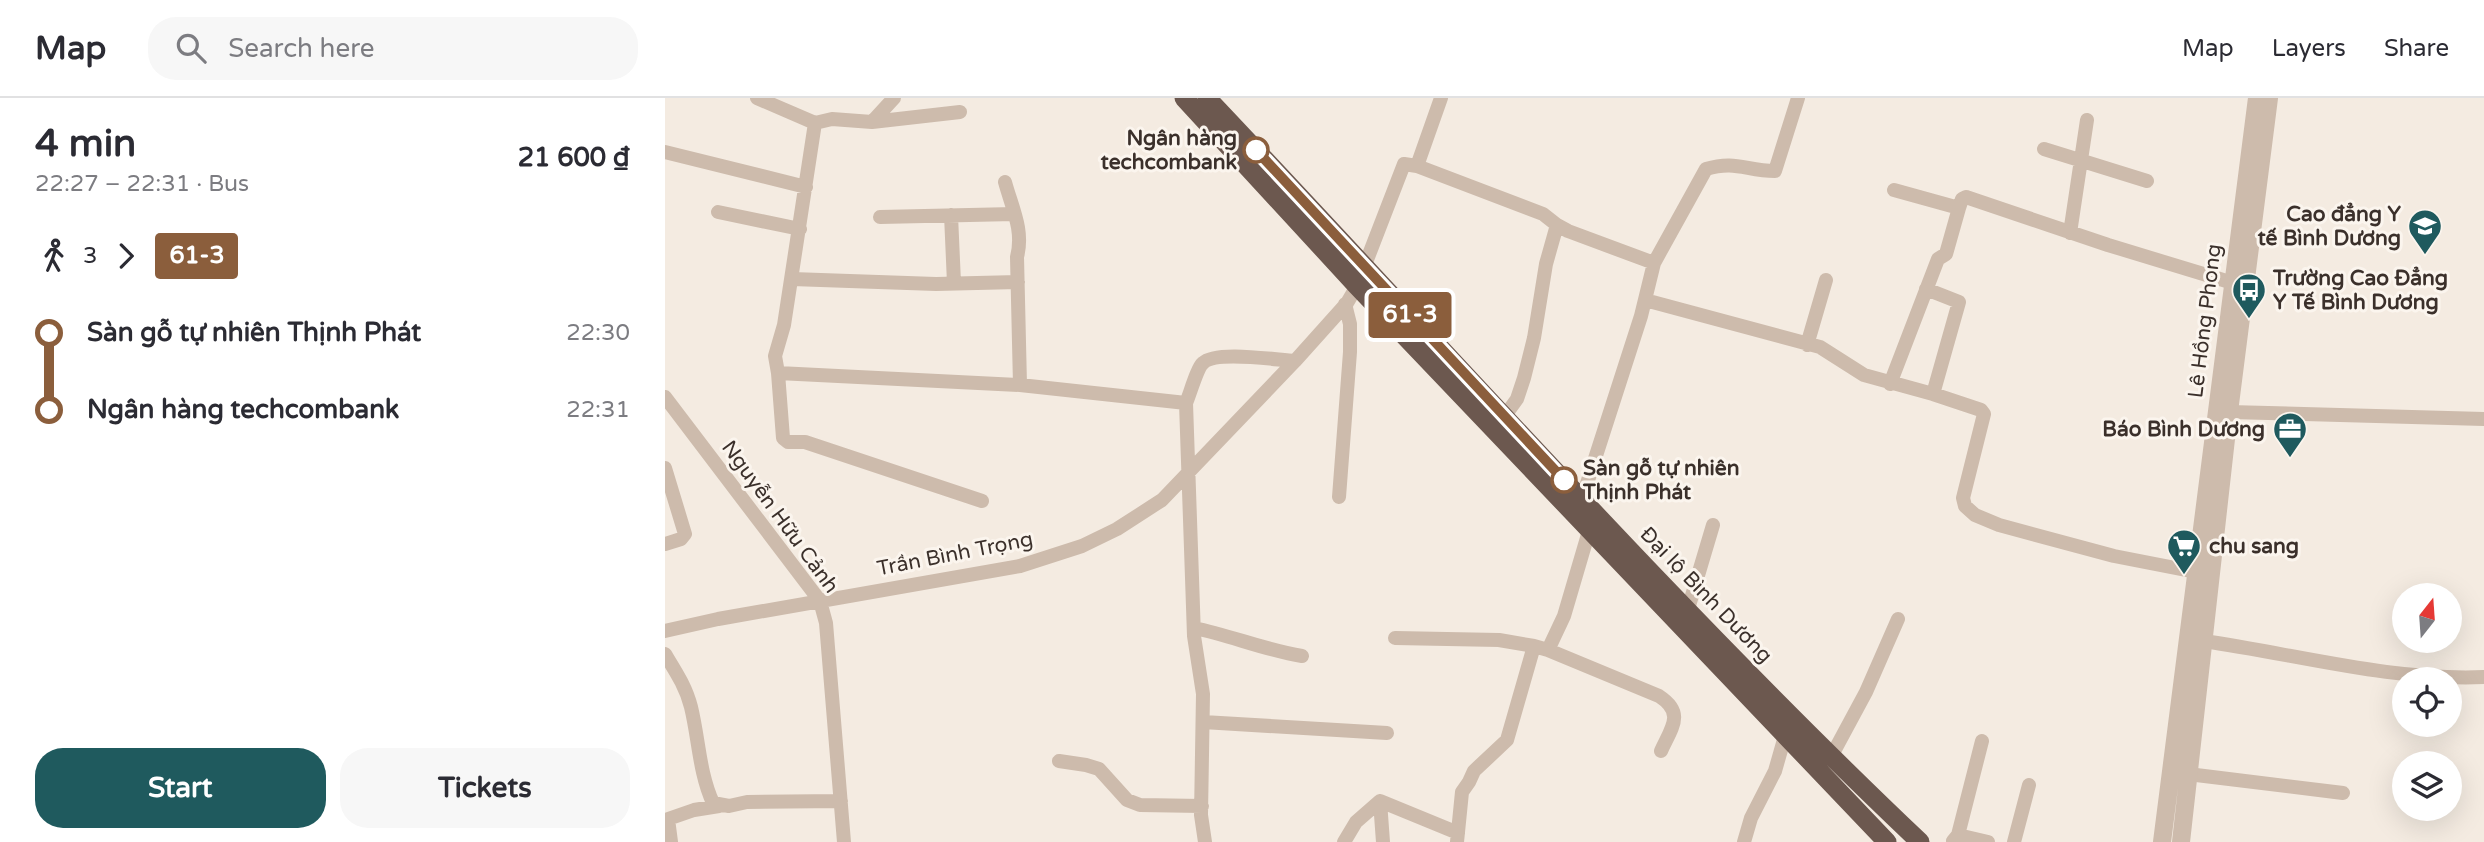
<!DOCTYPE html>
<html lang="en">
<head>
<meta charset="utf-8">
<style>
  body { margin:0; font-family:"Varela Round",sans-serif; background:#f7f7f7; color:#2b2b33; height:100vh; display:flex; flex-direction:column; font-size:26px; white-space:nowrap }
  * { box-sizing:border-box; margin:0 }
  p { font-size:23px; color:#7c7c81 }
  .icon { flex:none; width:38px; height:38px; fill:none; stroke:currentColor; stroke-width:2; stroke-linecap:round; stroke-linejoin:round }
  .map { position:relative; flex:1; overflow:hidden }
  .drawer { display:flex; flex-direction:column; background:#fff; width:665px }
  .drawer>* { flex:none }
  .badge { padding:0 14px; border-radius:5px; font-size:24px; line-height:46px }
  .needle { width:46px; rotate:17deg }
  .tools { position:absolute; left:1727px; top:485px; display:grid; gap:14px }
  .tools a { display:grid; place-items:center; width:70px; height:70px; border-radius:50%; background:#fff; box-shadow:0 7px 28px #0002; font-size:35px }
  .map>.badge { position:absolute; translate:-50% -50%; box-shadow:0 0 0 4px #fff }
  .legs { display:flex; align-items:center; gap:10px; height:77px; padding:0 35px; font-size:23px }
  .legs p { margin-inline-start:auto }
  .head { display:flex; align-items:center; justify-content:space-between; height:119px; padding:0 35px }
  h1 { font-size:38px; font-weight:700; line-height:52px }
  .action { display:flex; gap:14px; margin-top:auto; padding:14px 35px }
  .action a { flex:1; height:80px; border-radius:28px; background:#1f5a5e; color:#fff; font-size:28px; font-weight:700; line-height:80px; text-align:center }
  .action a+a { background:#f7f7f7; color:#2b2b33 }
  ul { padding:0 35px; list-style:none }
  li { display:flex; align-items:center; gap:24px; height:77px; font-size:26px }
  li i { display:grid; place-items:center; width:10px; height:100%; margin:0 9px; background:currentColor }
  li i::after { content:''; width:18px; height:18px; margin:-9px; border:5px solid; border-radius:50%; background:#fff }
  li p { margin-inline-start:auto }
  li:first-child i { background:linear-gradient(#0000 50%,currentColor 0) }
  li:last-child i { background:linear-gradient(currentColor 50%,#0000 0) }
  header { display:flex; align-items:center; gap:42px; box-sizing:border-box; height:98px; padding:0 35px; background:#fff; border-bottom:2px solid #e1e1e2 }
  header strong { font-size:33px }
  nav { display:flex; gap:38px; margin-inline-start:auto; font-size:24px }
  .search { width:490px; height:63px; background:#f7f7f7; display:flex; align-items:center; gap:18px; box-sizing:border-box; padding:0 24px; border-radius:28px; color:#7c7c81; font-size:26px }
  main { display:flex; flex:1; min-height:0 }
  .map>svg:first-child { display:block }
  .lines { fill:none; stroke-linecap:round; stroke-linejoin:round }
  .minor { stroke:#cdbbac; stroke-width:14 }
  .tertiary { stroke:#cdbbac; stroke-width:18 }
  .trunk { stroke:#6c584f; stroke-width:19 }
  .line-1-casing { stroke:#fff; stroke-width:16 }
  .line-1 { stroke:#8b5e3c; stroke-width:10 }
  .stop-1-dot { fill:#fff; stroke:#8b5e3c; stroke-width:3.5 }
  .labels { text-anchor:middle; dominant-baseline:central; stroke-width:6; stroke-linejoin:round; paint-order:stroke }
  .stop-label { font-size:21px; font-weight:bold; fill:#3b302b; stroke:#fbf5ee; text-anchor:end }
  .poi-label { font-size:21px; font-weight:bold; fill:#3b302b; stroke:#fbf5ee; text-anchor:end }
  .street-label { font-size:21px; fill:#3b302b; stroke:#fbf5ee }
</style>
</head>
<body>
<header>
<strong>Map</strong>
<div class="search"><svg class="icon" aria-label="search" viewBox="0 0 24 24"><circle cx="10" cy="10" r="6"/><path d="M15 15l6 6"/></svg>Search here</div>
<nav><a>Map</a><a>Layers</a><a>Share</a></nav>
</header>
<main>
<section class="drawer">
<div class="head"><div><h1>4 min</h1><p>22:27 – 22:31 · Bus</p></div><b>21 600 ₫</b></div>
<div class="legs"><svg class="icon" aria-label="walk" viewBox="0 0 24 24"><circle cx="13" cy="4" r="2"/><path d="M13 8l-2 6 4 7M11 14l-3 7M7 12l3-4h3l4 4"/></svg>3<svg class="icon" aria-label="forward" viewBox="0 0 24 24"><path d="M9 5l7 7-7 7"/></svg><b class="badge" style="background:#8b5e3c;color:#fff">61-3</b></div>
<ul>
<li><i style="color:#8b5e3c"></i><b>Sàn gỗ tự nhiên Thịnh Phát</b><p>22:30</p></li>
<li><i style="color:#8b5e3c"></i><b>Ngân hàng techcombank</b><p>22:31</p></li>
</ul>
<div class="action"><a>Start</a><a>Tickets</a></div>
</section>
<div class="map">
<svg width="1819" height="744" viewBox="0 0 1819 744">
  <rect width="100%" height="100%" fill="#f4ebe1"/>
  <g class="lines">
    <!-- minor -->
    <path class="minor" d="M92,0l58,25 17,-4 40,3 88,-10
      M207,24l22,-24
      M150,25l-31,202 -9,31 3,17 242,12 166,18 8,233 9,58 -2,121 4,27
      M1379,51l103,32
      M0,54l141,35
      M752,68l126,48 14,11
      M340,84c7,26 19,48 12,75l3,128
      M1294,110l3,-9 4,-2 142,48 125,38
      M53,114l82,17
      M286,117l3,68
      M215,119l134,-3
      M1405,135l17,-113
      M700,167l39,-101 13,2 24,-68
      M127,181l144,5 82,-2
      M1261,191l33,13 -26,92 48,16 3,4 -21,84 2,8 10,9 24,10 115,31 82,16
      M980,202l175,47 44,28 69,19
      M1142,247l19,-65
      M113,275l5,65 5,4h17l177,59
      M1225,286l48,-125 8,-5 13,-46 -65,-18
      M0,299l155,204 6,22 18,219
      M521,305c4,-9 11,-35 17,-40 13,-13 73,-3 92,-2
      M1564,314l255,7
      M839,319l13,-18 7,-21 10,-40 12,-74 11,-39 11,6 86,32
      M0,370l20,66 -4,5 -16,5
      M674,399l11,-145v-28l-5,-20
      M917,401l59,-183 13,-53 52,-94c30,-9 40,2 69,2l23,-73
      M1023,511l25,-84
      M529,530c36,7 70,22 108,28
      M0,533l53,-12 302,-53 62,-20 35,-17 45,-29 133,-139 52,-58 10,-17
      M730,540l104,2 35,6
      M1538,543c93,13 186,40 281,36
      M883,552l111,46c26,17 13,31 2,55
      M0,556c11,18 21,33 26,53 8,33 8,65 22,96l16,3 18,-4 94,-1
      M538,624l184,11
      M1166,659l35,-65 32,-73
      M394,663l27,4 13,4 28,31 13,5 62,1
      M1523,676l155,19
      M1293,737l24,-94
      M1288,743l5,-6 30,7
      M6,744l-3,-23 26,-9 25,-4
      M679,744l12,-20 24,-21
      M718,744l-3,-41 78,32
      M792,744l5,-50 7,-10 5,-11 33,-31 27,-94 14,4 16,-34 25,-85
      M1079,744l7,-24 24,-47 10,-35
      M1349,744l15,-57"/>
    <!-- tertiary -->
    <path class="tertiary" d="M1497,744l95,-744
      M1516,744l48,-430 40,-314"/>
    <!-- trunk -->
    <path class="trunk" d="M519,0l173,188 530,556
      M542,0c236,249 464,508 713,744"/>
  </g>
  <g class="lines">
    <!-- line-1 casing -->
    <g class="line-1-casing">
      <path id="line-1" d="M591,52l308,330"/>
    </g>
    <!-- line-1 -->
    <use href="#line-1" class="line-1"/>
  </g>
  <!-- icons -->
  <defs>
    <g id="university-pin" transform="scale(1.75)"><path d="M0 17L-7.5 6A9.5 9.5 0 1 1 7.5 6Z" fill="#1f5a5e" stroke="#fbf5ee"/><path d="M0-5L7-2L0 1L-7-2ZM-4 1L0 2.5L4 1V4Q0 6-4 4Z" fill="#fff"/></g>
    <g id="bus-pin" transform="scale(1.75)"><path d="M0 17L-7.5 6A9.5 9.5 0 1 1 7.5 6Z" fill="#1f5a5e" stroke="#fbf5ee"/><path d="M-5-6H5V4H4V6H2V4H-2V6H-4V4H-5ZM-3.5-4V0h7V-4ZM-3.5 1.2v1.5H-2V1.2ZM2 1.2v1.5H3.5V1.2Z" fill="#fff"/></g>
    <g id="office-pin" transform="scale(1.75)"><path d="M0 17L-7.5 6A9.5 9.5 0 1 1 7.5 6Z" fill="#1f5a5e" stroke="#fbf5ee"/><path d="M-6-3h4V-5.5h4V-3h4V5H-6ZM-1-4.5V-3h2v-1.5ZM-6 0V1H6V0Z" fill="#fff"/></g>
    <g id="supermarket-pin" transform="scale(1.75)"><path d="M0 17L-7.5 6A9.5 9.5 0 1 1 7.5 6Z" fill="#1f5a5e" stroke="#fbf5ee"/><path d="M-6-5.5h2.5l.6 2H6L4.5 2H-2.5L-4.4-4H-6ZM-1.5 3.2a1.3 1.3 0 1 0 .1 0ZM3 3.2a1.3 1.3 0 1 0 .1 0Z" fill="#fff"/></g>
  </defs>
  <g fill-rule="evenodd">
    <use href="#university-pin" x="1760" y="128"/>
    <use href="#bus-pin" x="1584" y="192"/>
    <use href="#office-pin" x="1625" y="331"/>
    <use href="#supermarket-pin" x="1519" y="448"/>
  </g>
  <!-- markers -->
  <g class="stop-1-dot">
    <circle cx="591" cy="52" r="12"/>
    <circle cx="899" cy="382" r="12"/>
  </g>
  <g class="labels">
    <!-- stop labels -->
    <g class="stop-label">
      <text x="572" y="40">Ngân hàng<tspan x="572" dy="24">techcombank</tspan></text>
      <text x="918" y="370" text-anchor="start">Sàn gỗ tự nhiên<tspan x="918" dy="24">Thịnh Phát</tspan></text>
    </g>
    <!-- poi labels -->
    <g class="poi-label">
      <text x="1736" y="116">Cao đẳng Y<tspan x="1736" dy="24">tế Bình Dương</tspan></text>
      <text x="1608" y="180" text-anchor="start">Trường Cao Đẳng<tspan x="1608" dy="24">Y Tế Bình Dương</tspan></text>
      <text x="1600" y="331">Báo Bình Dương</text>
      <text x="1544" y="448" text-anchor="start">chu sang</text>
    </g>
    <!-- street labels -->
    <g class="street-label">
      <text transform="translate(1540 223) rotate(-83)">Lê Hồng Phong</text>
      <text transform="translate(115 419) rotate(54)">Nguyễn Hữu Cảnh</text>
      <text transform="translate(290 456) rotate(-11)">Trần Bình Trọng</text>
      <text transform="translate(1041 497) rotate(46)">Đại lộ Bình Dương</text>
    </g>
  </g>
</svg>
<div class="tools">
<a><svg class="needle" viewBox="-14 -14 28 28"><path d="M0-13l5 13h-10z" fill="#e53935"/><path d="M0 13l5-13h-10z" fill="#7c7c81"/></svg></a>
<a><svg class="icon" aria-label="locate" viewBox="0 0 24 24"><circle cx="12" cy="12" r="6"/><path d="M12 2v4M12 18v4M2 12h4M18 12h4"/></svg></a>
<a><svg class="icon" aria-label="layers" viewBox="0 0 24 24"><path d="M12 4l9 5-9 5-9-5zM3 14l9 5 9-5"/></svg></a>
</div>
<b class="badge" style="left:745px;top:217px;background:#8b5e3c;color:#fff">61-3</b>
</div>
</main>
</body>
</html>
